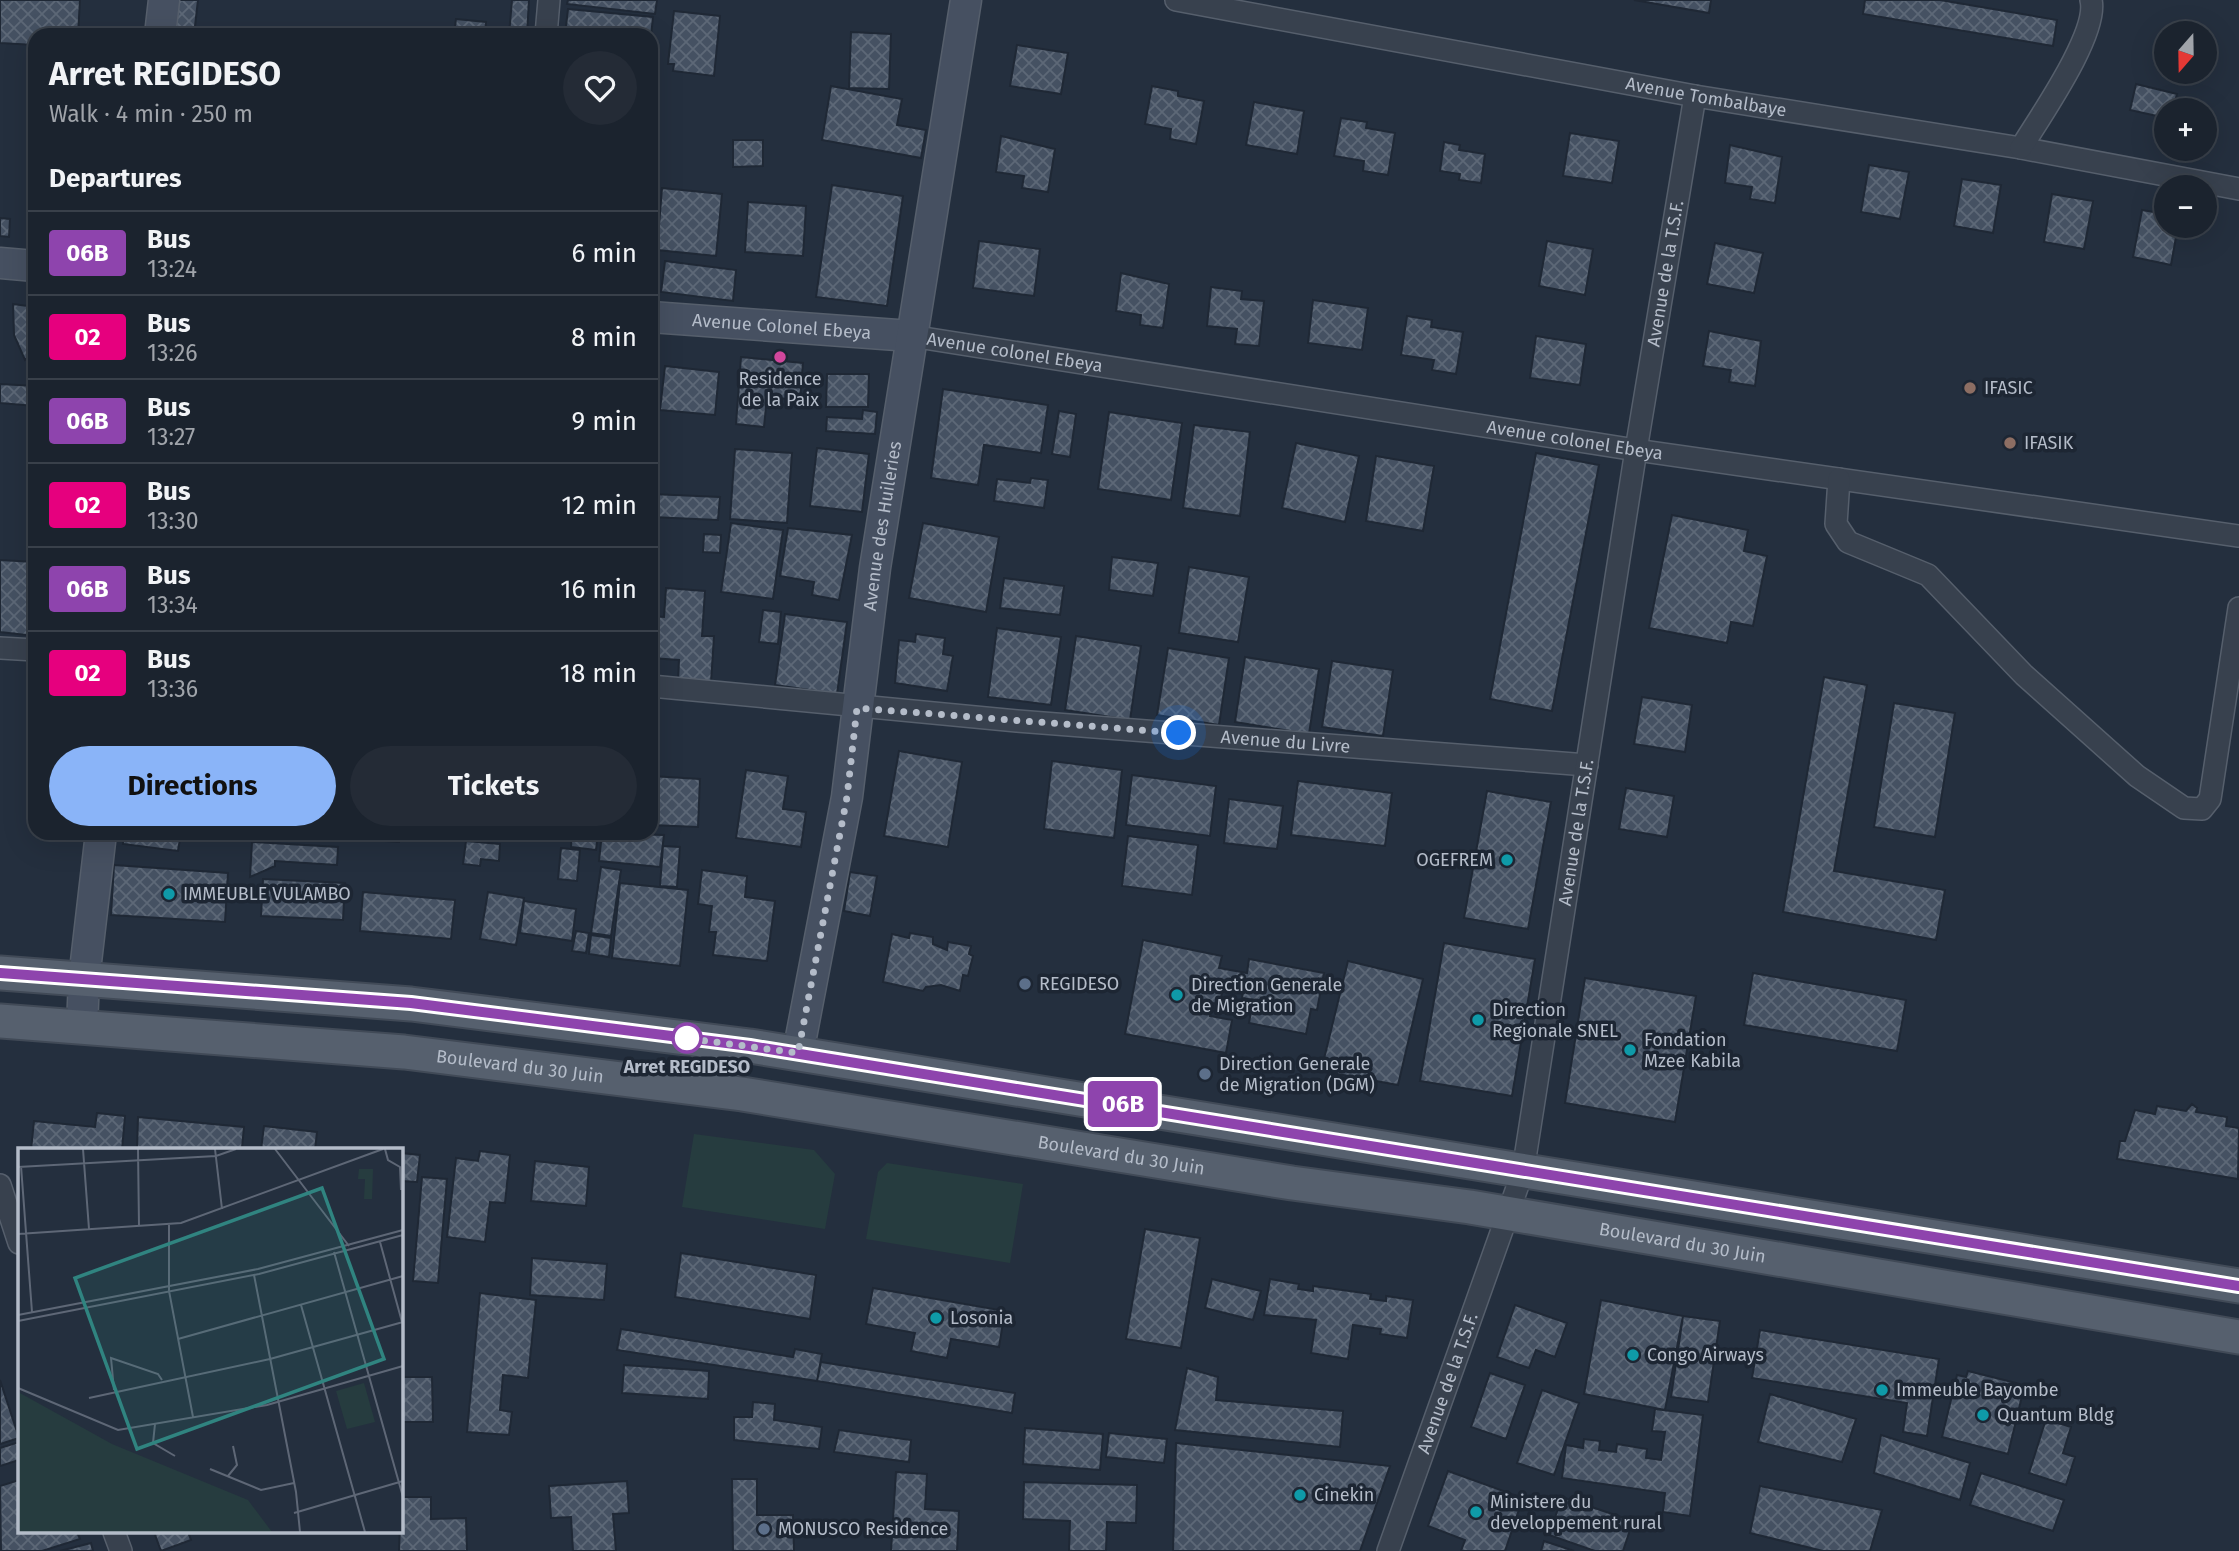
<!DOCTYPE html>
<html lang="en">
<head>
<meta charset="utf-8">
<style>
  body { margin:0; font-family:"Fira Sans",sans-serif; background:#242b36; color:#f1f3f6; height:100vh; display:flex; flex-direction:column; font-size:26px; white-space:nowrap }
  * { box-sizing:border-box; margin:0 }
  p { font-size:23px; color:#a0a4aa }
  .icon { flex:none; width:38px; height:38px; fill:none; stroke:currentColor; stroke-width:2; stroke-linecap:round; stroke-linejoin:round }
  .map { position:relative; flex:1; overflow:hidden }
  .drawer { position:absolute; left:28px; top:28px; width:630px; height:812px; display:flex; flex-direction:column; background:#1b232e; border-radius:21px; box-shadow:0 7px 28px #0002,0 0 0 2px #39404a }
  .drawer>* { flex:none }
  .badge { padding:0 14px; border-radius:5px; font-size:24px; line-height:46px }
  .needle { width:46px; rotate:200deg }
  .fabs { position:absolute; left:2154px; top:21px; display:grid; gap:14px }
  .fabs a { display:grid; place-items:center; width:63px; height:63px; border-radius:50%; background:#1b232e; box-shadow:0 7px 28px #0002,0 0 0 2px #39404a; font-size:35px }
  .you { position:absolute; width:35px; height:35px; margin:-18px; border:5px solid #fff; border-radius:50%; background:#1a73e8; box-shadow:0 0 0 10px #1a73e833 }
  .map>.badge { position:absolute; translate:-50% -50%; box-shadow:0 0 0 4px #fff }
  h2 { padding:0 21px; font-size:26px; line-height:63px }
  .round { display:grid; place-items:center; flex:none; width:74px; height:74px; border-radius:37px; background:#242b36 }
  .headline { display:flex; align-items:center; justify-content:space-between; height:119px; padding:0 21px }
  h1 { font-size:33px; font-weight:700; line-height:52px }
  .primary-button { display:flex; gap:14px; margin-top:auto; padding:14px 21px }
  .primary-button a { flex:1; height:80px; border-radius:42px; background:#8ab4f8; color:#111; font-size:28px; font-weight:700; line-height:80px; text-align:center }
  .primary-button a+a { background:#242b36; color:#f1f3f6 }
  ul { padding:0; list-style:none }
  li { display:flex; align-items:center; gap:21px; height:84px; padding:0 21px; border-top:2px solid #39404a }
  li div { flex:1 }
  li b { display:block; font-size:26px }
  li em { font-style:normal }
  li .badge { min-width:77px; font-weight:700; text-align:center }
  .map>svg:first-child { display:block }
  .grass { fill:#263c3f }
  .building { fill:url(#building-cross-hatch); stroke:#1f2835; stroke-width:2 }
  .lines { fill:none; stroke-linecap:round; stroke-linejoin:round }
  .street-casing { stroke:#565f6c; stroke-width:24 }
  .secondary-casing { stroke:#565f6c; stroke-width:33 }
  .primary-casing { stroke:#414a57; stroke-width:37 }
  .street { stroke:#38414e; stroke-width:21 }
  .secondary { stroke:#465061; stroke-width:30 }
  .primary { stroke:#56606e; stroke-width:33 }
  .line-casing { stroke:#fff; stroke-width:16 }
  .line { stroke:#8e44ad; stroke-width:10 }
  .walk { stroke:#b4bcc9; stroke-width:7; stroke-dasharray:0 12.6 }
  .hotel-dot { fill:#d1479c; stroke:#1d2633; stroke-width:2.5 }
  .education-dot { fill:#8d6e63; stroke:#1d2633; stroke-width:2.5 }
  .culture-dot { fill:#0f9aa8; stroke:#1d2633; stroke-width:2.5 }
  .service-dot { fill:#5c6f8a; stroke:#1d2633; stroke-width:2.5 }
  .stop-dot { fill:#fff; stroke:#8e44ad; stroke-width:3.5 }
  .labels { text-anchor:middle; dominant-baseline:central; stroke-width:7; stroke-linejoin:round; paint-order:stroke }
  .street-label { font-size:18px; fill:#b4bcc9; stroke:#1d2633 }
  .poi-label { font-size:18px; fill:#b4bcc9; stroke:#1d2633; text-anchor:start }
  .stop-label { font-size:18px; font-weight:bold; fill:#b4bcc9; stroke:#1d2633 }
  .inset-road { fill:none; stroke:#5e6776; stroke-width:2 }
  .view { fill:#308480; fill-opacity:0.15; stroke:#308480; stroke-width:3.5 }
  .inset-edge { fill:none; stroke:#b4bcc9; stroke-width:3.5 }
</style>
</head>
<body>
<div class="map">
<svg width="2239" height="1551" viewBox="0 0 2239 1551">
  <defs>
    <pattern id="building-cross-hatch" width="8" height="8" patternUnits="userSpaceOnUse" patternTransform="scale(1.75)"><rect width="8" height="8" fill="#455162"/><path d="M0 0l8 8M0 8l8-8" fill="none" stroke="#5d6877"/></pattern>
  </defs>
  <rect width="100%" height="100%" fill="#242f3e"/>
  <!-- grass -->
  <path class="grass" d="M694,1134l120,16 21,24 -10,55 -143,-22z
    M887,1163l136,21 -13,79 -144,-24 12,-67z"/>
  <!-- building -->
  <path class="building" d="M0,0h80l-2,35h-43v10l-35,-2z
    M173,0h25l-4,35h-23z
    M512,0h17l-2,35h-18z
    M568,0h89l-2,14 -88,-10z
    M1634,0h77l-2,13z
    M1634,0h77l-2,13z
    M1865,0h75l117,20 -4,26 -190,-32z
    M568,9l85,8 -2,19 -86,-1z
    M674,11l46,5 -6,60 -41,-5 1,-7h-6z
    M456,19l30,3 -1,13h-31z
    M851,32l40,2 -2,55 -40,-1z
    M1017,45l51,8 -7,41 -51,-8z
    M2136,84l41,10 -4,16h-7v8l-36,-8z
    M831,86l71,13 -5,26 29,5 -5,28 -99,-18z
    M1152,86l26,5v5l26,5 -8,43 -26,-5 1,-10 -26,-5z
    M1254,102l50,9 -7,43 -51,-9z
    M1341,118l26,4 -1,6 29,5 -7,42 -25,-4 1,-10 -30,-5z
    M1570,133l49,8 -7,42 -49,-7z
    M1001,136l54,13 -7,43 -26,-4 2,-12 -28,-4z
    M733,140h30v26l-30,1z
    M1444,142l16,3 -1,5 26,4 -4,29 -22,-3 1,-6 -20,-3z
    M1730,145l52,12 -7,46 -25,-4 2,-12 -27,-4z
    M1869,165l40,7 -9,47 -39,-7z
    M1962,179l39,6 -8,48 -39,-7z
    M832,185l71,11 -16,110 -71,-9z
    M662,188l60,6 -6,62 -59,-6z
    M2052,194l41,7 -9,48 -40,-7z
    M748,202l58,4 -3,50 -58,-4z
    M2142,210l24,4v12h12l-7,39 -38,-8z
    M0,218l10,1 -1,18 -9,-1z
    M979,241l61,8 -6,47 -61,-8z
    M1547,241l46,8 -8,46 -46,-9z
    M1715,243l48,10 -9,40 -47,-9z
    M665,261l71,9 -3,31 -72,-9z
    M1121,273l48,11 -6,44 -23,-3 1,-10 -25,-4z
    M1211,287l31,4 -1,8 23,2 -5,45 -24,-2 2,-15 -30,-3z
    M1313,300l55,8 -6,42 -54,-7z
    M13,304l22,3v48l-10,5 -11,-25z
    M1407,316l25,4 -1,7 32,5 -7,42 -24,-4 2,-10 -33,-5z
    M1709,331l52,10 -6,45 -26,-4 2,-12 -28,-4z
    M1536,336l50,8 -6,41 -50,-7z
    M741,357l62,6 -3,37 -33,-3 -3,30 -28,-3z
    M665,366l54,6 -4,43 -55,-5z
    M827,374h42l-1,33h-42z
    M0,384l35,2v20l-35,-3z
    M943,389l105,16 -7,48 -57,-8 -6,40 -47,-7z
    M863,410l14,2 -2,22 -49,-3 1,-14 35,2z
    M1059,411l17,3 -6,43 -18,-3z
    M1109,412l73,11 -11,77 -73,-11z
    M1194,425l56,7 -10,84 -57,-8z
    M1296,443l63,13 -14,66 -63,-14z
    M817,448l52,6 -7,58 -52,-6z
    M735,449l57,4 -5,70 -57,-4z
    M1536,453l63,12 -47,246 -62,-12z
    M1376,456l58,10 -11,65 -57,-10z
    M1031,478l17,2 -4,28 -50,-7 3,-22 33,4z
    M651,494l69,3 -2,23 -67,-3z
    M1672,515l76,15 -4,21 23,5 -14,70 -22,-4 -4,21 -78,-15z
    M731,523l52,7 -10,69 -52,-7z
    M923,523l76,14 -13,75 -77,-14z
    M788,528l64,7 -13,65 -27,-5 2,-13 -34,-6z
    M704,534l17,1 -1,18 -17,-1z
    M1112,557l46,6 -5,33 -44,-6z
    M0,560l35,2v74l-35,-4z
    M1189,567l60,10 -11,65 -59,-9z
    M1004,578l60,8 -4,29 -60,-7z
    M666,588l39,3 -3,45h12l-3,47 -33,-2 1,-21 -28,-2v-42l13,1z
    M763,610l18,2 -3,32 -19,-2z
    M785,614l62,8 -10,72 -62,-9z
    M997,628l64,9 -10,68 -63,-8z
    M916,634l29,4 -2,16 10,2 -6,35 -52,-8 4,-43 16,2z
    M1076,636l65,10 -11,74 -65,-10z
    M1168,648l61,10 -10,67 -62,-10z
    M1245,657l74,12 -10,65 -74,-12z
    M1332,661l61,9 -10,66 -61,-9z
    M1824,677l43,8 -33,186 111,19 -9,50 -153,-28z
    M1642,697l50,8 -7,47 -51,-8z
    M1894,703l61,10 -20,124 -61,-10z
    M899,751l63,11 -14,85 -64,-11z
    M1052,761l70,9 -8,68 -70,-9z
    M746,770l42,6 -5,33 23,3 -5,35 -65,-9z
    M1132,775l84,11 -6,50 -84,-11z
    M651,776l49,3 -2,48 -47,-2z
    M1298,781l94,12 -7,53 -94,-11z
    M1626,788l48,8 -7,41 -48,-8z
    M1487,791l64,11 -23,127 -64,-11z
    M1229,799l54,7 -6,43 -53,-6z
    M124,833h57l-3,18 -55,-7z
    M357,833h42v9l-43,-3z
    M572,833h26l-2,17 -25,-3z
    M602,833l62,2 -4,32 -61,-6z
    M1128,836l70,9 -6,50 -70,-9z
    M466,841l34,3 -1,17 -18,-2 -1,7 -17,-2z
    M252,842l86,5 -1,18 -62,-4v5l-25,11z
    M663,846l17,1 -3,40 -17,-1z
    M561,848l19,2 -3,31 -19,-2z
    M114,865l114,8 -3,49 -114,-7z
    M601,867l20,3 -10,66 -20,-3z
    M702,870l45,6 -2,21 30,4 -8,60 -54,-6 3,-23h-7l3,-26 -14,-2z
    M850,872l27,4 -7,40 -26,-5z
    M263,879l82,4 -2,37 -82,-4z
    M620,883l68,7 -8,76 -68,-8z
    M363,892l92,8 -4,39 -91,-8z
    M488,892l36,6 -8,47 -36,-6z
    M524,901l52,8 -4,32 -52,-8z
    M576,931l13,2 -3,20 -14,-2z
    M910,933l23,4v7l14,6 1,-8 23,4 -2,8 4,2 -5,20 -5,-1 -3,16 -19,-6 -15,2 -3,4 -40,-9 9,-48 17,4z
    M591,935l20,3 -2,19 -20,-3z
    M1143,940l79,16 -3,12 28,5 2,-14 75,14 -7,37 -6,-1 -5,25 -57,-11 4,-23 -11,-2 1,-7 -20,-4 -3,17 -7,-1 -3,13 22,4 -6,33 -101,-19z
    M1444,943l91,16 -23,137 -92,-15z
    M1348,961l75,18 -25,106 -77,-14z
    M1753,973l153,27 -9,51 -153,-26z
    M1585,978l111,18 -21,126 -110,-19z
    M2192,1104l5,4 -1,4 31,5 -1,9 13,2 -1,51 -121,-20 3,-18h5l10,-31 20,4 2,-8 29,5z
    M97,1113l28,3 -3,34h-91l3,-29 61,6z
    M138,1117l106,10 -2,21 13,2h-118z
    M264,1126l53,6 -2,18h-54z
    M480,1151l30,4 -5,48 -15,-1 -5,40 -38,-5 9,-79 22,3z
    M401,1153l19,2 -3,27 -16,-1z
    M535,1161l54,6 -3,39 -55,-5z
    M422,1177l25,2 -9,104 -25,-2z
    M1145,1229l55,9 -19,110 -55,-9z
    M681,1253l135,22 -6,44 -135,-22z
    M532,1258l75,6 -3,36 -74,-5z
    M1212,1279l49,12 -8,29 -48,-12z
    M1270,1279l29,5 -1,5 15,2v-5l58,8 -1,5 16,2v-5l27,4 -6,38 -27,-4 1,-5 -28,-4 -5,34 -37,-6 5,-33 -52,-5z
    M873,1288l132,23 -6,36 -48,-8 -4,19 -36,-7 4,-18 -49,-9z
    M480,1293l56,7 -8,78 -25,-3 -3,35 12,2 -3,23 -42,-3z
    M1601,1300l82,16 -18,94 -81,-16z
    M1515,1305l52,18 -12,34 -19,-7 -7,18 -32,-11z
    M1683,1316l37,5 -12,81 -37,-5z
    M621,1329l172,28 2,-8 27,5 -5,27 -200,-31z
    M1760,1330l179,29 -12,77 -24,-4 4,-29 -155,-25z
    M821,1362l194,31 -3,20 -195,-32z
    M624,1365l85,6 -1,28 -86,-6z
    M1187,1368l31,9 -2,23 127,11 -3,36 -165,-17z
    M1968,1371l48,12 -1,7 8,2 -15,62 -66,-17 15,-62 9,2z
    M1490,1373l35,12 -19,54 -35,-12z
    M401,1377h31l1,45h-32z
    M0,1380l19,58 -19,6z
    M1542,1390l37,13 -25,72 -37,-12z
    M1770,1394l86,25 -14,43 -84,-20z
    M753,1402l22,2 -1,16 48,7 -3,22 -85,-9v-23h18z
    M1655,1409l48,6 -13,101 -27,-4 2,-19 -103,-15 4,-33 17,3 1,-9 16,2 -1,9 17,2 1,-8 30,5 -1,9 15,2 4,-28 -13,-1z
    M2046,1419l25,8 -8,26 12,4 -9,28 -37,-12z
    M1025,1428l78,6 -3,36 -77,-6z
    M839,1430l72,10 -2,22 -75,-10z
    M1109,1433l58,6 -3,24 -58,-6z
    M1881,1435l89,28 -10,37 -86,-27z
    M19,1442v18l-19,6v-18z
    M1176,1443l214,23 -30,85h-187z
    M1448,1471l75,27 -18,53h-44l4,-11 -37,-14z
    M896,1472l31,2 -2,35 34,2 -2,40h-66z
    M1981,1473l83,27 -11,31 -83,-26z
    M732,1479h25v36h36l1,36h-61z
    M19,1480v52h58l3,7 -38,12h-41l-1,-65z
    M627,1481l2,32 -16,1 3,37h-43l-2,-34 -20,1 -2,-32z
    M1024,1482l113,3 -1,38 -29,-1 -1,29h-37l1,-30 -47,-2z
    M1760,1486l122,24 -12,41h-47l-73,-18z
    M401,1497h30v22l35,-1 1,33h-68z
    M1562,1497l71,24 -10,30h-28l-46,-16z
    M154,1532h34l3,8 -30,11z
    M1544,1541l30,10h-33z
    M91,1543l2,8h-33z"/>
  <g class="lines">
    <!-- street casing -->
    <g class="street-casing">
      <g id="street">
        <path id="s1" d="M1176,0l519,96 326,52 218,41"/>
        <path d="M546,35l3,-35"/>
        <path d="M2021,148c18,-30 78,-115 70,-148"/>
        <path id="s2" d="M911,336l725,114 603,86"/>
        <path d="M1839,479l-3,45 12,18 80,33 96,100 113,101 47,32 18,1 8,-10 29,-191"/>
        <path d="M0,648l35,2"/>
        <path id="s3" d="M651,686l366,35 570,44"/>
        <path d="M0,1185l19,58"/>
        <path d="M114,1532l7,19"/>
        <path id="s4" d="M1388,1551l135,-380 113,-721 59,-354"/>
      </g>
    </g>
    <!-- secondary casing -->
    <g class="secondary-casing">
      <g id="secondary">
        <path d="M160,35l4,-35"/>
        <path d="M0,263l35,3"/>
        <path id="s5" d="M651,317l260,19"/>
        <path d="M82,1027l2,-48 17,-146"/>
        <path id="s6" d="M798,1053l49,-256 28,-229 91,-568"/>
      </g>
    </g>
    <!-- primary casing -->
    <g class="primary-casing">
      <g id="primary">
        <path d="M0,973l411,31 339,42 1489,240"/>
        <path id="s7" d="M0,1021l404,31 338,42 550,89 178,24 769,130"/>
      </g>
    </g>
    <!-- street -->
    <use href="#street" class="street"/>
    <!-- secondary -->
    <use href="#secondary" class="secondary"/>
    <!-- primary -->
    <use href="#primary" class="primary"/>
  </g>
  <g class="lines">
    <!-- line casing -->
    <g class="line-casing">
      <path id="line" d="M0,973l411,30 339,43 1489,240"/>
    </g>
    <!-- line -->
    <use href="#line" class="line"/>
    <!-- walk -->
    <path class="walk" d="M687,1038l-10,-1 121,16 49,-256 10,-89 322,25"/>
  </g>
  <!-- markers -->
  <circle class="hotel-dot" cx="780" cy="357" r="7"/>
  <g class="education-dot">
    <circle cx="1970" cy="388" r="7"/>
    <circle cx="2010" cy="443" r="7"/>
  </g>
  <g class="culture-dot">
    <circle cx="1507" cy="860" r="7"/>
    <circle cx="169" cy="894" r="7"/>
    <circle cx="1177" cy="995" r="7"/>
    <circle cx="1478" cy="1020" r="7"/>
    <circle cx="1630" cy="1050" r="7"/>
    <circle cx="936" cy="1318" r="7"/>
    <circle cx="1633" cy="1355" r="7"/>
    <circle cx="1882" cy="1390" r="7"/>
    <circle cx="1983" cy="1415" r="7"/>
    <circle cx="1300" cy="1495" r="7"/>
    <circle cx="1476" cy="1512" r="7"/>
  </g>
  <g class="service-dot">
    <circle cx="1025" cy="984" r="7"/>
    <circle cx="1205" cy="1074" r="7"/>
    <circle cx="764" cy="1529" r="7"/>
  </g>
  <circle class="stop-dot" cx="687" cy="1038" r="14"/>
  <g class="labels">
    <!-- street labels -->
    <g class="street-label">
      <text stroke="none"><textPath href="#s1" startOffset="539">Avenue Tombalbaye</textPath></text>
      <text stroke="none"><textPath href="#s4" startOffset="1312">Avenue de la T.S.F.</textPath></text>
      <text stroke="none"><textPath href="#s5" startOffset="131">Avenue Colonel Ebeya</textPath></text>
      <text stroke="none"><textPath href="#s2" startOffset="105">Avenue colonel Ebeya</textPath></text>
      <text stroke="none"><textPath href="#s2" startOffset="672">Avenue colonel Ebeya</textPath></text>
      <text stroke="none"><textPath href="#s6" startOffset="534">Avenue des Huileries</textPath></text>
      <text stroke="none"><textPath href="#s3" startOffset="637">Avenue du Livre</textPath></text>
      <text stroke="none"><textPath href="#s4" startOffset="746">Avenue de la T.S.F.</textPath></text>
      <text stroke="none"><textPath href="#s7" startOffset="522">Boulevard du 30 Juin</textPath></text>
      <text stroke="none"><textPath href="#s7" startOffset="1130">Boulevard du 30 Juin</textPath></text>
      <text stroke="none"><textPath href="#s7" startOffset="1698">Boulevard du 30 Juin</textPath></text>
      <text stroke="none"><textPath href="#s4" startOffset="178">Avenue de la T.S.F.</textPath></text>
    </g>
    <!-- poi labels -->
    <g class="poi-label">
      <text x="780" y="379" text-anchor="middle">Residence<tspan x="780" dy="21">de la Paix</tspan></text>
      <text x="1984" y="388">IFASIC</text>
      <text x="2024" y="443">IFASIK</text>
      <text x="1493" y="860" text-anchor="end">OGEFREM</text>
      <text x="183" y="894">IMMEUBLE VULAMBO</text>
      <text x="1039" y="984">REGIDESO</text>
      <text x="1191" y="985">Direction Generale<tspan x="1191" dy="21">de Migration</tspan></text>
      <text x="1492" y="1010">Direction<tspan x="1492" dy="21">Regionale SNEL</tspan></text>
      <text x="1644" y="1040">Fondation<tspan x="1644" dy="21">Mzee Kabila</tspan></text>
      <text x="1219" y="1064">Direction Generale<tspan x="1219" dy="21">de Migration (DGM)</tspan></text>
      <text x="950" y="1318">Losonia</text>
      <text x="1647" y="1355">Congo Airways</text>
      <text x="1896" y="1390">Immeuble Bayombe</text>
      <text x="1997" y="1415">Quantum Bldg</text>
      <text x="1314" y="1495">Cinekin</text>
      <text x="1490" y="1502">Ministere du<tspan x="1490" dy="21">developpement rural</tspan></text>
      <text x="778" y="1529">MONUSCO Residence</text>
    </g>
    <!-- stop labels -->
    <g class="stop-label">
      <text x="687" y="1067">Arret REGIDESO</text>
    </g>
  </g>
  <!-- overview -->
  <g transform="translate(18 1148)">
    <rect width="385" height="385" fill="#242f3e"/>
    <path d="M341,21h14l-1,30h-8l1,-20h-7zM346,235l11,39 -28,7 -11,-38zM0,244l94,52 136,56 24,32h-254z" fill="#263c3f"/>
    <path class="inset-road" d="M65,1l6,80M120,1l1,77M197,1l7,60M257,1l74,97M367,1l3,11 12,7 1,23M3,18l11,146M0,19l198,-11 20,-7M151,77v66l24,126M0,86l163,-11 202,-74M362,94l22,80M316,104l69,245M236,127l42,217 4,40M283,157l64,227M0,167l240,-46 145,-39M0,173l241,-47 144,-39M160,191l225,-63M0,240l100,42 149,-25 136,-39M96,242l-3,-32 47,16 4,6M71,250l181,-39 133,-37M137,276l-2,19 22,13M192,321l51,21 33,-7M210,328l9,-11 -4,-19M276,365l109,-32"/>
    <path class="view" d="M304,40l62,171 -247,90 -62,-171z"/>
    <rect width="385" height="385" class="inset-edge"/>
  </g>
</svg>
<div class="fabs">
<a><svg class="needle" viewBox="-14 -14 28 28"><path d="M0-13l5 13h-10z" fill="#e53935"/><path d="M0 13l5-13h-10z" fill="#a0a4aa"/></svg></a>
<a>+</a>
<a>−</a>
</div>
<div class="you" style="left:1179px;top:733px"></div>
<b class="badge" style="left:1123px;top:1104px;background:#8e44ad;color:#fff">06B</b>
<section class="drawer">
<div class="headline"><div><h1>Arret REGIDESO</h1><p>Walk · 4 min · 250 m</p></div><a class="round"><svg class="icon" aria-label="heart" viewBox="0 0 24 24"><path d="M12 20l-8-8c-3-5 5-10 8-4 3-6 11-1 8 4z"/></svg></a></div>
<h2>Departures</h2>
<ul>
<li><span class="badge" style="background:#8e44ad;color:#fff">06B</span><div><b>Bus</b><p>13:24</p></div><em>6 min</em></li>
<li><span class="badge" style="background:#e6007e;color:#fff">02</span><div><b>Bus</b><p>13:26</p></div><em>8 min</em></li>
<li><span class="badge" style="background:#8e44ad;color:#fff">06B</span><div><b>Bus</b><p>13:27</p></div><em>9 min</em></li>
<li><span class="badge" style="background:#e6007e;color:#fff">02</span><div><b>Bus</b><p>13:30</p></div><em>12 min</em></li>
<li><span class="badge" style="background:#8e44ad;color:#fff">06B</span><div><b>Bus</b><p>13:34</p></div><em>16 min</em></li>
<li><span class="badge" style="background:#e6007e;color:#fff">02</span><div><b>Bus</b><p>13:36</p></div><em>18 min</em></li>
</ul>
<div class="primary-button"><a>Directions</a><a>Tickets</a></div>
</section>
</div>
</body>
</html>
